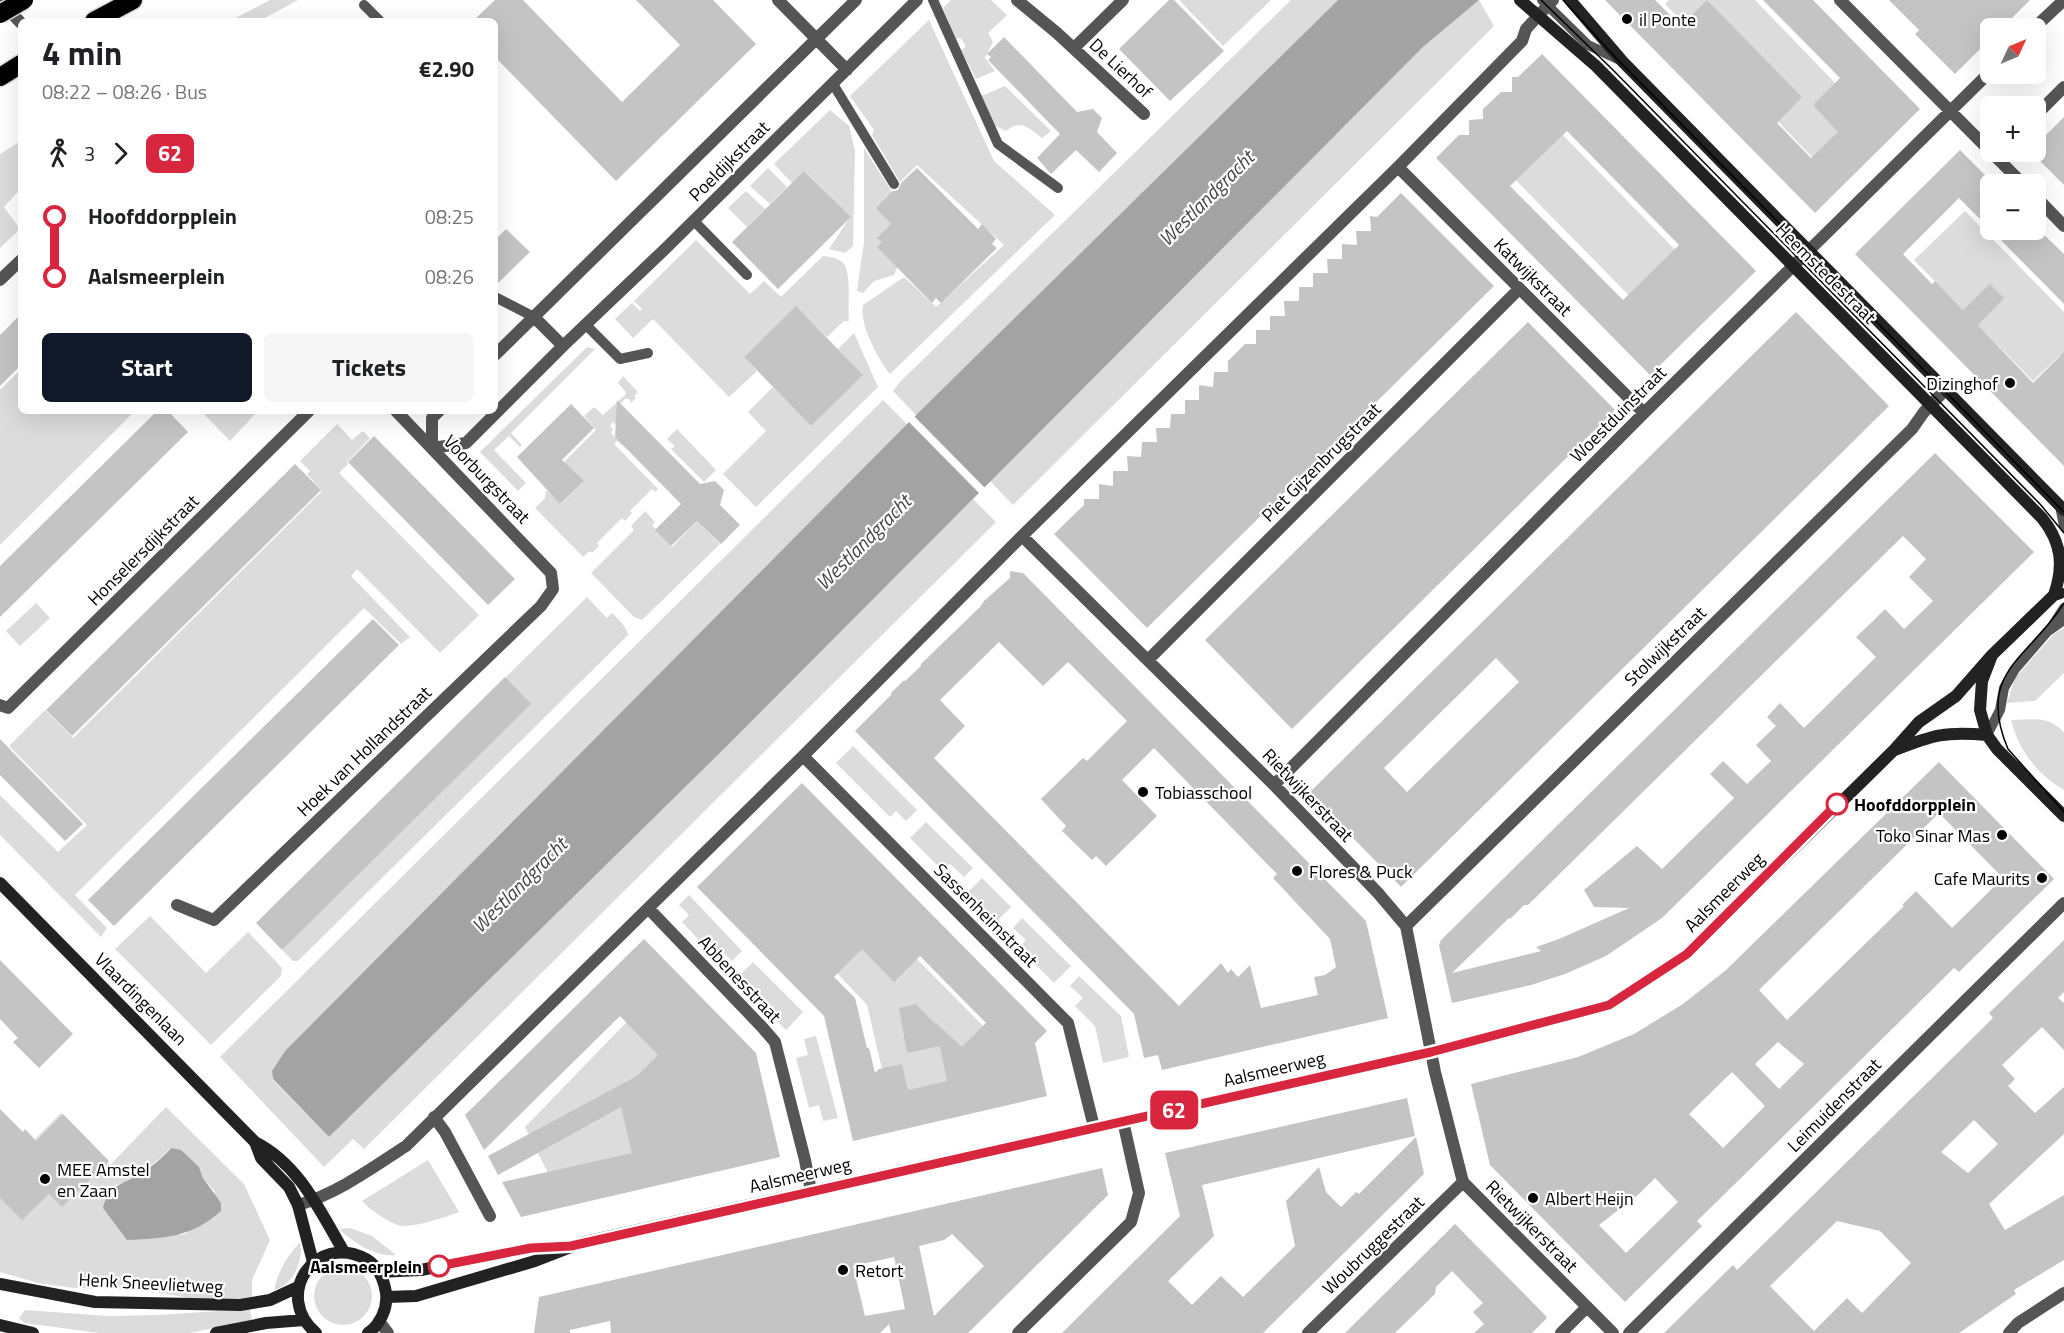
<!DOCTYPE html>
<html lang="en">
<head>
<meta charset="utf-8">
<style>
  body { margin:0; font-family:"Titillium Web",sans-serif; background:#f6f6f6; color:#202124; height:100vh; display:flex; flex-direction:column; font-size:22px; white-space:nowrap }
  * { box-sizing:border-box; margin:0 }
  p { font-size:20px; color:#757577 }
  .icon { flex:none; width:33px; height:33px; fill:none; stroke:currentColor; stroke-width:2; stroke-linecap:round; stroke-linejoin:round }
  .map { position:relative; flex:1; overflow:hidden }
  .panel { position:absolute; left:18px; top:18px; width:480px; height:396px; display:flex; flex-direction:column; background:#fff; border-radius:9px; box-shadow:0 6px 24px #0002 }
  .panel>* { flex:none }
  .badge { padding:0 12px; border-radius:9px; font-size:21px; line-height:39px }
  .needle { width:39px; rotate:46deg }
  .controls { position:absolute; left:1980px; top:18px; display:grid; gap:12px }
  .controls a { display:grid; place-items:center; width:66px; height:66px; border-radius:9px; background:#fff; box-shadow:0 6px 24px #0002; font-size:30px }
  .map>.badge { position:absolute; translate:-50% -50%; box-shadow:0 0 0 3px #fff }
  .legs { display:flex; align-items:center; gap:9px; height:66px; padding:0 24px; font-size:20px }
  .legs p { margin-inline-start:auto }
  .headline { display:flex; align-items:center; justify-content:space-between; height:102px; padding:0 24px }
  h1 { font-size:33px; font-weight:700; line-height:45px }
  .cta { display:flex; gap:12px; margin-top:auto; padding:12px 24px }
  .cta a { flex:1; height:69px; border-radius:9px; background:#111827; color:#fff; font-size:24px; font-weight:700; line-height:69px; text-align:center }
  .cta a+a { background:#f6f6f6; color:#202124 }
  ul { padding:0 24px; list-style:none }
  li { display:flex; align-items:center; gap:21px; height:60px; font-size:22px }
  li i { display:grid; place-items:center; width:9px; height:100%; margin:0 8px; background:currentColor }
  li i::after { content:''; width:15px; height:15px; margin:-8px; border:4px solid; border-radius:50%; background:#fff }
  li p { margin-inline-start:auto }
  li:first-child i { background:linear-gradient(#0000 50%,currentColor 0) }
  li:last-child i { background:linear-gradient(currentColor 50%,#0000 0) }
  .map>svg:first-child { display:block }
  .green { fill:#dcdcdc; fill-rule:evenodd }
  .water { fill:#a3a3a3 }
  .pier { fill:#fff }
  .building { fill:#c4c4c4; fill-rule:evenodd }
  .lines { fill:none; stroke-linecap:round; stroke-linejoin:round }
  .highway-casing { stroke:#dbdbdb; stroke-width:21 }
  .lane { stroke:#555; stroke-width:10 }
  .street { stroke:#555; stroke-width:12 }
  .secondary { stroke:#222; stroke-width:12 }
  .highway { stroke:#000; stroke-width:18 }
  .tram { stroke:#000; stroke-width:1.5 }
  .highway-bridge-casing { stroke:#dbdbdb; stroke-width:21; stroke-linecap:butt }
  .highway-bridge { stroke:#000; stroke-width:18 }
  .line-1-casing { stroke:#fff; stroke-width:14 }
  .line-1 { stroke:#d7263d; stroke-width:9 }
  .poi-dot { fill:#000; stroke:#fff; stroke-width:2 }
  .stop-1-dot { fill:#fff; stroke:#d7263d; stroke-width:3 }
  .labels { text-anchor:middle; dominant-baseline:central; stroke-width:4.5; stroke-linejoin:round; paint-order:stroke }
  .poi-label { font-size:18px; fill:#000; stroke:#fff; text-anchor:start }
  .street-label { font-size:18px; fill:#000; stroke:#fff }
  .stop-label { font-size:18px; font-weight:bold; fill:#000; stroke:#fff; text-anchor:start }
  .water-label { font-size:20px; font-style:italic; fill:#444; stroke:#fff }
</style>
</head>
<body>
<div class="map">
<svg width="2064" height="1333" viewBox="0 0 2064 1333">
  <rect width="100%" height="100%" fill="#fff"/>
  <!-- green -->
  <path class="green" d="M270,0h28l-39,21h-29z
    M951,0h40l16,15 -19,18 5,9 -8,16 10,13 -19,8 -15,-29 5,-3 -5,-9 -5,1 -13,-31z
    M1179,0h92l-48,46z
    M1291,0h47l-421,416 -24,-25 7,-9z
    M1479,0l15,26 -481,479 -23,-24 433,-434z
    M1669,0h86l108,112 -49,47 -149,-155z
    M929,20l65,141 61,54 -165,159c-12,-15 -31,-50 -27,-69l41,-28 32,30 68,-62 -87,-80 -17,17 -28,-47 2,-5 -24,-34z
    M1005,86l46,45 -9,7c-12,-10 -22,-19 -36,-7l-12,-6 -13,-29z
    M830,110l19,16 6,25 -2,95 -8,7 -16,-4 21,-32 -45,-46 -13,12 -18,-19z
    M1547,119l151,154 -45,47 -152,-155z
    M21,141v47l-17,19 16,22 -20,19v-94z
    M864,148l28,44 -1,32 6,44 -3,7 -20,6 -11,12 -6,-2 7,-49z
    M768,168l19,19 -17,17 -20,-18z
    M746,191l19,18 -18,18 -19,-19z
    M1965,211l99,101v46l-4,-3 -27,26 -119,-121z
    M696,240l54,54 14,-13 17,16 42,-41c6,1 13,1 18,5 12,8 6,46 8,60h-5l-17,16 -31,-30 -52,50 13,14 -28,26 -76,-78 -20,19 -18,-19 17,-16 8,8 2,-2 -8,-8z
    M854,333l24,54 -122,120 -33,-33 43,-43 -18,-19 25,-25 38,39 51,-51 -24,-26z
    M587,347l8,2 -84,84 11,12 -2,2 -11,-11 -15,14 32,33 -8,8 -38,-39z
    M21,369v42h114l-135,134v-155z
    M623,376l15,16 -4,4 2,2 -5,5 -2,-4h-4l-7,7 -1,20 -4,-4 -3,4 3,3 -2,4 17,17 -11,-9 -3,3 44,45 -3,3 -3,-3 -22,22 2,2 -7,8 -3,-3 -25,25 2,3 -7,7 -2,-2 -7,6 -48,-49 10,-10 1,-8 15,14 22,-22 -20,-19 33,-33 -12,-14 10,-9 9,8 22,-20 1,-3 -8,-9z
    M883,400l24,24 -622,627 -13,20 1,9 56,57 400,-393 244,-245 23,23 -632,627 -11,-10 -29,28 -104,-110z
    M201,411h57l-28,30z
    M337,424l15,16 11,-9 7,7 -23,24 1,2 -9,9 140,142 -39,38 -83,-84 -6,7 59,61 -9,7 -37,-36 -289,287 32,33 -6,9 -101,-102v-40l58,57 29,-27 -78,-79 36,-36 28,28 249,-247 -15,-17 3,-3 -10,-10z
    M677,429l39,41 -12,12 -33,-33 4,-3 -8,-7z
    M645,511l10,11 -3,3 20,22 25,-26 23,23 -78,76 -8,-3 -43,-44 43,-43 -3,-4z
    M587,597l20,21 5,-5c6,6 15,14 16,22l-330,326h-5l-11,-11 223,-272z
    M36,603l14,15 -30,28 -14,-15z
    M2064,628v45l-29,28 -28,2 8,-25 39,-44z
    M2011,720c23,0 36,-5 53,12v58c-27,-16 -45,-39 -53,-70z
    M853,746l64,64 -11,11 -10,-10 -6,6 -54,-54z
    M926,822l47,46 -9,9 -14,-13 -7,7 -33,-33z
    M806,847l200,202 5,16 -122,34 -22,-94 -106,-113z
    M982,878l29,29 -15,15 -29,-29z
    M689,895l53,56 -10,10 -9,-9 -7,6 -34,-36 7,-7 -10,-10z
    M150,916l56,57 42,-41 34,36 -1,8 -70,69 -96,-96z
    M1022,918l49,48 -17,17 -35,-35 7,-8 -13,-12z
    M753,962l50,50 -17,18 -50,-51z
    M1079,976l42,40 8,41 -26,6 -8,-37 -20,-20 8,-8 -13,-12z
    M647,1001l88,128 -186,46 -24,-48z
    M816,1036l22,82 -15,3 -4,-16 -10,3 -13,-50 12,-3 -4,-16z
    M166,1107l78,77 26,56 -18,40v17l-40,5 -68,-12 -70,-2 -36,-5 -38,-11v-123l33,-8 28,-28 49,52zM170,1148l29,19 4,11 12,14 -29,42 -59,6 -12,-54c21,-10 39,-20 55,-38z
    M428,1160l31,52c-16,6 -40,14 -57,14 -10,-1 -33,-17 -40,-25z
    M350,1228l22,8 24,19c-21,2 -42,-12 -57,-26z
    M300,1242c4,18 -7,44 -26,48 4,-18 13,-34 26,-48z
    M314 1296a29 29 0 1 1 58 0a29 29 0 1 1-58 0Z
    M250,1309l2,11 -62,13h-91l-74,-10 -6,-5 6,-8 83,6 50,-1z"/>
  <!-- water -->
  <path class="water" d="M1338,0h141l-56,47 -694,697 -400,393 -56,-58 -1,-8 13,-20 622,-627z
    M171,1148l10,2 18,17 4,11 18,25v8c-31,27 -55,27 -94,29l-24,-32c6,-24 19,-23 38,-35 11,-6 21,-15 30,-25z"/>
  <!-- pier -->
  <path class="pier" d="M913,415l73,74 -5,6 -74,-75z"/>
  <!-- building -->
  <path class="building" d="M495,0h28l99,102 58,-57 -44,-45h77l43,44 -140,137 -121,-124v-36h-22z
    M1169,0h5l50,51 -54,50 -51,-52z
    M1605,0h50l26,26 26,-26 95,97 -25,26 34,35 27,-26 -25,-27 27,-27 -77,-78h50l107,109 -105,104z
    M1889,0h141l-28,28h-12v11l-35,35 -40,-40 4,-4z
    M1004,37l73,75 16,-3 9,9 -5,14 20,21 -18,19 -23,-22 -25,24 -14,-16 23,-24 -72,-74 3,-3 -4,-3z
    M1542,54l214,217 -106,104 -214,-217 23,-23h10v-15l14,-1v-10l18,-17h11v-15h6zM1567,131l112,114 -56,55 -113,-114z
    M2064,117v68l-33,-33h5v-7z
    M1960,150l30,30v49l-31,-31 -56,56 29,30 3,-3 28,29 27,-26 14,14 -26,27 55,58 31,-31v114l-209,-212z
    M917,168l61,61 4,-5 14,15 -4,5 5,4 -56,55 -5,-5 -4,5 -55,-56 5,-5 -5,-4 14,-14 -15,-16 17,-17 5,-1 3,-7z
    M804,171l47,46 -73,72 -46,-47z
    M1401,193l93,93 -347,342 -93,-94 30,-29v-6h15v-15l14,2v-15h15l-1,-15 14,1 1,-15h15l-1,-14h14l1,-14h14v-14h14v-15l14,2 1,-15h14v-11l17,-17h11v-14h14v-14h15l-1,-15h15v-14h14v-14h15l-1,-14h15v-15l15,1 -1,-14h15l-1,-15 7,1z
    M506,229l24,23 -35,34v-46z
    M1991,230h48l25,24v50z
    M796,306l67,69 -52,51 -67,-69z
    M1796,312l93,94 -488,481 -92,-94zM1496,658l23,24 -112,110 -23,-24z
    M21,314v51l-21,21v-51z
    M1528,322l87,88 -323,319 -87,-89z
    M617,400l83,84 15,-3 9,9 -4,15 20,20 -19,19 -24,-23 -26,25 -16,-16 26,-26 -66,-67z
    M571,404l23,24 -32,32 22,21 -24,23 -43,-47z
    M157,411h11l20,21 -188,185v-51z
    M374,436l141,143 -27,26 -140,-143z
    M1935,453l99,99 -372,366 -56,38 -41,18 -34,11 -79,18 -13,-58 2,-5zM1903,536l23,23 -17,18 24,24 -29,28 -19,-20 -14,14 -15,14 20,20 -72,71 -24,-25 -13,14 9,9 -20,19 15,16 -24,23 -24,-23 -13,13 24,24 -72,71 -25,-23 -53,44 10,17 35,1 -70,31 -23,8 5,4 -89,22 57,-55 1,1 14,-14h4z
    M295,464l26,26 -249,246 -26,-26z
    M1010,571l13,2 343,348 22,97 -226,52 -4,-15 -14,3 -10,-44 -279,-283 36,-36v-2l12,-12h2l16,-15v-2l59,-57 4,-6 26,-23zM999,642l44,44 25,-24 59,59 -40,40 -4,-3 -42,41 25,27 -4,5 30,29 4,-4 10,10 51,-50 -35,-36 32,-32 123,126 -4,4 57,61 6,28 -11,8 -11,2 4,18 -57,13 -11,-43 -12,12 -7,-8 -3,4 -7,-10 -42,43 -245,-248 31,-32 -25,-26z
    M373,619l26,26 -285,281 -26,-26z
    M505,677l26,27 -249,246 -26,-27z
    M0,739l83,85 -18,17 -65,-66z
    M1939,762l115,117 -95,93 -5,-4 -211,208 -46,45 5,5 -77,76 -135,-137 -19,-81 107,-27 56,-23 49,-30 43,-34zM1939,813l64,65 -51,50 -36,-37 -14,14 2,1 -117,114 -28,-30zM1778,1042l26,22 -25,25 -24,-25zM1732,1072l33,34 -42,42 -34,-34zM1655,1178l23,24 -52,51 -27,-28 40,-31z
    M802,783l245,248 -12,12 12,53 -194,45 -29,-125 -127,-129zM862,949l32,33 26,-26 66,67 -24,24 -27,-25 1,3 -20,-21 -17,4 8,45 33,-7 7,35 -39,9 -6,-26 -23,5 -4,4 -6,-25h-2l-12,-50 -21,-21z
    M644,939l112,114 24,104 -259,60 -19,-35 130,-29 -11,-46 -123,68 -10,-19 149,-80 21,-21 -38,-39 -136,134 -19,-35z
    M2064,940v52l-6,6 6,5v47l-22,-23 -40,38 13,14 -7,7 27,27 29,-26v47l-75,70 16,26 59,-35v65l-50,30 2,4 -57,39h-295l69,-68 4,5 256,-252 -4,-5zM1974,1120l24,24 -30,29 -27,-21zM1837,1221l43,10 31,32 -49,50 -15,-15 -33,33 -44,-45z
    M0,960l73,74 -34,34 -26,-26 5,-4 -18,-19z
    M1407,1098l8,38 -213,49 12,51 -46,45 24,24 29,-29 22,21 52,-51 -9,-45 33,-34 7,25 15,15 15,-15 3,2 57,-57 8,37 -161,159h-201l118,-117 -15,-63z
    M0,1109l23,23 2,-3 11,12 27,-27 46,47 -47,46 -13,-13 -27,26 -22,-22z
    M1102,1168l6,27 -140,138h-77l-2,-9 -9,9h-269l-1,-12 -40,9v3h-36l5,-36zM952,1234l32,32 -50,50 -15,-70 25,-6zM894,1257l11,52 -40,7 -12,-50z
    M1455,1224l90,91 2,3 -15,15h-58l10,-9 -11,-12 10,-9 -31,-32 -16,16 -1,7 -40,39h-50z"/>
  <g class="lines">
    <!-- highway casing -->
    <g class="highway-casing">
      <path id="highway" d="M94,21l39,-21
        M0,77l21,-13"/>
    </g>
    <!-- lane -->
    <path class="lane" d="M933,0l65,144 60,44
      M1542,0l46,45 34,16
      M364,5l16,16
      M833,84l61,100
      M694,221l53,54
      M495,297l39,20
      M585,324l35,35 28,-6
      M2060,506l4,20
      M2053,625l11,-17
      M1987,735l13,-25 4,-22 11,-19 32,-37 17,-12"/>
    <!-- street -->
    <path class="street" d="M778,0l69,70
      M1017,0l40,33 87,81
      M1840,0l150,151
      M0,1l21,22
      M2034,28l30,-28
      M1074,48l49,-48
      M2036,115l28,-28
      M1991,152l32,32
      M1398,167l246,246
      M2036,197l28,29
      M0,280l21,-20
      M534,317l29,29
      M495,355l361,-355
      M432,448l34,-5 97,-97 101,-96 253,-250
      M432,448v-30l7,-7
      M1022,536l252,249 104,108 28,33 29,146 28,110 150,151
      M1148,660l371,-371
      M0,705l8,3 301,-297
      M803,756l265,267 26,104
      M1274,785l370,-372 346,-341
      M177,905l37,15 327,-314 12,-17 -2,-16 -155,-162
      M648,908l114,119 13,15 30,118 6,31
      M1406,926l506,-497 12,-17 22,-23
      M434,1117l11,15 45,84
      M298,1205c40,-12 74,-37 108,-59l397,-390 219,-220 376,-369 124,-126 4,-12 27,-29
      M379,1321l9,12
      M1018,1333l113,-111 8,-29 -16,-72
      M1308,1333l155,-151
      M1561,1333l26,-26
      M1629,1333l435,-430
      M2009,1333l9,-10 46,-30"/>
    <!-- secondary -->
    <path class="secondary" d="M1520,0l76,66 446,452c20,25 22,48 12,77
      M1570,0l53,62 441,448
      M2060,593l-6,2 -62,60 -10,26 -2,29 7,25 10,14 67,67
      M1895,750c38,-15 51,-19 92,-15
      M0,883l255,259c44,22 65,69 89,110
      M255,1142l6,16 28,29 9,18 15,57
      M379,1272l42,-2 110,-22 30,-1
      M0,1284l95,18 145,3 30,-5 28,-13
      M387,1297l29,-1 119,-35 49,-19 847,-190 178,-47 78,-51 207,-204 25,-28 37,-26 36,-41
      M0,1325l33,8
      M216,1333l50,-10 38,-3
      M316,1333c-44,-38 0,-101 50,-74 12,7 18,21 20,34 2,15 -6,32 -18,40"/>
    <!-- highway -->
    <use href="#highway" class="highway"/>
    <!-- tram -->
    <path class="tram" d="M1541,0l73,71 426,433 24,29
      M1563,0l54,59 447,453
      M2064,603c-34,55 -89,68 -56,146l56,63"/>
    <!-- highway-bridge casing -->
    <g class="highway-bridge-casing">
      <path id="highway-bridge" d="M0,14l24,-14"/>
    </g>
    <!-- highway-bridge -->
    <use href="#highway-bridge" class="highway-bridge"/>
  </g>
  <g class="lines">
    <!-- line-1 casing -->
    <g class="line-1-casing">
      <path id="line-1" d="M439,1266l92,-18 40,-2 860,-194 178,-47 78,-51 150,-150"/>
    </g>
    <!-- line-1 -->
    <use href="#line-1" class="line-1"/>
  </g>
  <!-- markers -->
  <g class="poi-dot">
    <circle cx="1627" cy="19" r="6"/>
    <circle cx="2010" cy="383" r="6"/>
    <circle cx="1143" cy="792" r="6"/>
    <circle cx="2002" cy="835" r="6"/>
    <circle cx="1297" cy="871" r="6"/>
    <circle cx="2042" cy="878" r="6"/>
    <circle cx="45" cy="1179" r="6"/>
    <circle cx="1533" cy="1198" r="6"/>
    <circle cx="843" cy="1270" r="6"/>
  </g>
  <g class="stop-1-dot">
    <circle cx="1837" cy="804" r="10"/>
    <circle cx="439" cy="1266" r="10"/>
  </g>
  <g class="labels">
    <!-- poi labels -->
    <g class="poi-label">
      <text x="1639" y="19">il Ponte</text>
      <text x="1998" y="383" text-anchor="end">Dizinghof</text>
      <text x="1155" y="792">Tobiasschool</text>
      <text x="1990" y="835" text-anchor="end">Toko Sinar Mas</text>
      <text x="1309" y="871">Flores &amp; Puck</text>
      <text x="2030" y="878" text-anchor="end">Cafe Maurits</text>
      <text x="57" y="1169">MEE Amstel<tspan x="57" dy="21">en Zaan</tspan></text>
      <text x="1545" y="1198">Albert Heijn</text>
      <text x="855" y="1270">Retort</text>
    </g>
    <!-- street labels -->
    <g class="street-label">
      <text transform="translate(1121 68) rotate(43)">De Lierhof</text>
      <text transform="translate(729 161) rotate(-45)">Poeldijkstraat</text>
      <text transform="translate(1826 273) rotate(45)">Heemstedestraat</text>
      <text transform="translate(1533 277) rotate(45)">Katwijkstraat</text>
      <text transform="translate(1618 414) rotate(-45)">Woestduinstraat</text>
      <text transform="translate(1321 462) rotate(-45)">Piet Gijzenbrugstraat</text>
      <text transform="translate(487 479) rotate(46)">Voorburgstraat</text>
      <text transform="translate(143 550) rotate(-45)">Honselersdijkstraat</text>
      <text transform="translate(1665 646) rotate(-44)">Stolwijkstraat</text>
      <text transform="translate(364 751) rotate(-44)">Hoek van Hollandstraat</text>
      <text transform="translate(1308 795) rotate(46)">Rietwijkerstraat</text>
      <text transform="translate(1724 892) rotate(-45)">Aalsmeerweg</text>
      <text transform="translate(986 915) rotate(45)">Sassenheimstraat</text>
      <text transform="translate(740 979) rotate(47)">Abbenesstraat</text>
      <text transform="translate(141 999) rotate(45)">Vlaardingenlaan</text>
      <text transform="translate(1274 1069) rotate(-13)">Aalsmeerweg</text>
      <text transform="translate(1834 1105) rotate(-45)">Leimuidenstraat</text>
      <text transform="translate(800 1175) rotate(-13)">Aalsmeerweg</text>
      <text transform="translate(1532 1226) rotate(45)">Rietwijkerstraat</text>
      <text transform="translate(1373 1245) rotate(-44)">Woubruggestraat</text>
      <text transform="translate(151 1283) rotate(3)">Henk Sneevlietweg</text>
    </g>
    <!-- stop labels -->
    <g class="stop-label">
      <text x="1854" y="804">Hoofddorpplein</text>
      <text x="422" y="1266" text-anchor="end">Aalsmeerplein</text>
    </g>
    <!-- water labels -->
    <g class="water-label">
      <text transform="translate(1206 198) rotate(-45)">Westlandgracht</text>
      <text transform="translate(863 542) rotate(-45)">Westlandgracht</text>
      <text transform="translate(519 885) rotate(-45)">Westlandgracht</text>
    </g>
  </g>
</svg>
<div class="controls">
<a><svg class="needle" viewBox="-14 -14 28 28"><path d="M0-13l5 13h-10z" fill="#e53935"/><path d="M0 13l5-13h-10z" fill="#757577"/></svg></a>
<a>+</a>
<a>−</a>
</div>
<b class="badge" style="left:1174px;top:1110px;background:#d7263d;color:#fff">62</b>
<section class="panel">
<div class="headline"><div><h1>4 min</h1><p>08:22 – 08:26 · Bus</p></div><b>€2.90</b></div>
<div class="legs"><svg class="icon" aria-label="walk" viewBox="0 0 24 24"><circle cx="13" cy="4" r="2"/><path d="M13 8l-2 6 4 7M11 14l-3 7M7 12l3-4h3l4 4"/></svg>3<svg class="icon" aria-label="forward" viewBox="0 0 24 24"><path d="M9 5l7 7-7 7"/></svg><b class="badge" style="background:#d7263d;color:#fff">62</b></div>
<ul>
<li><i style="color:#d7263d"></i><b>Hoofddorpplein</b><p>08:25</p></li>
<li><i style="color:#d7263d"></i><b>Aalsmeerplein</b><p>08:26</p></li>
</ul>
<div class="cta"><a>Start</a><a>Tickets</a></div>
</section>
</div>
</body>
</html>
